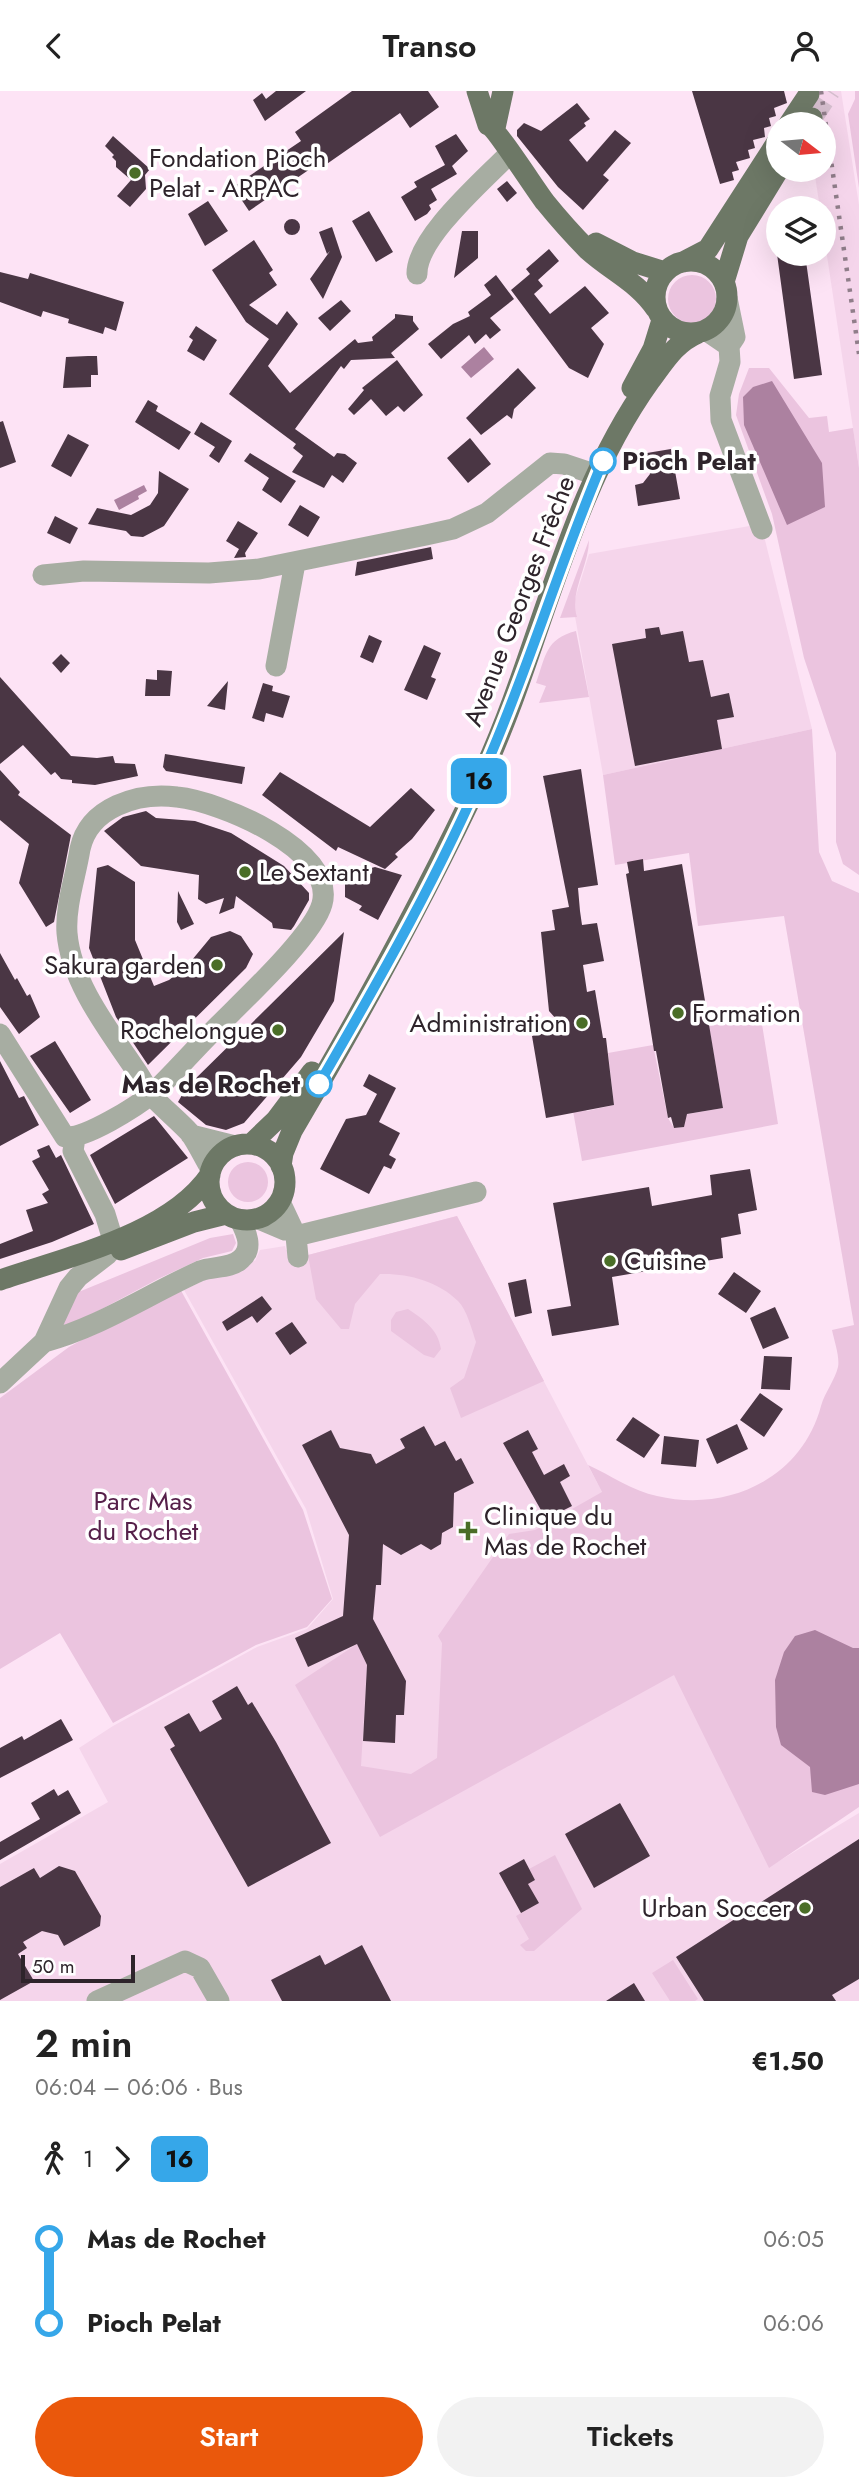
<!DOCTYPE html>
<html lang="en">
<head>
<meta charset="utf-8">
<style>
  body { margin:0; font-family:Jost,sans-serif; background:#f2f2f2; color:#222; height:100vh; display:flex; flex-direction:column; font-size:26px; white-space:nowrap }
  * { box-sizing:border-box; margin:0 }
  p { font-size:23px; color:#767676 }
  .icon { flex:none; width:38px; height:38px; fill:none; stroke:currentColor; stroke-width:2; stroke-linecap:round; stroke-linejoin:round }
  .map { position:relative; height:1910px; overflow:hidden }
  .drawer { display:flex; flex-direction:column; background:#fff; flex:1 }
  .drawer>* { flex:none }
  .badge { padding:0 14px; border-radius:10px; font-size:24px; line-height:46px }
  .needle { width:46px; rotate:106deg }
  .tools { position:absolute; left:766px; top:21px; display:grid; gap:14px }
  .tools a { display:grid; place-items:center; width:70px; height:70px; border-radius:50%; background:#fff; box-shadow:0 7px 28px #0002; font-size:35px }
  .scale { position:absolute; left:21px; bottom:18px; width:114px; box-sizing:border-box; padding-left:7px; border:4px solid #2e242b; border-top:0; font-size:19px; line-height:24px; white-space:nowrap; color:#2e242b; -webkit-text-stroke:5px #fff; paint-order:stroke }
  .map>.badge { position:absolute; translate:-50% -50%; box-shadow:0 0 0 4px #fff }
  .legs { display:flex; align-items:center; gap:10px; height:77px; padding:0 35px; font-size:23px }
  .legs p { margin-inline-start:auto }
  .headline { display:flex; align-items:center; justify-content:space-between; height:119px; padding:0 35px }
  h1 { font-size:38px; font-weight:600; line-height:52px }
  .button { display:flex; gap:14px; margin-top:auto; padding:14px 35px }
  .button a { flex:1; height:80px; border-radius:42px; background:#ea580c; color:#fff; font-size:28px; font-weight:600; line-height:80px; text-align:center }
  .button a+a { background:#f2f2f2; color:#222 }
  ul { padding:0 35px; list-style:none }
  li { display:flex; align-items:center; gap:24px; height:84px; font-size:26px }
  li i { display:grid; place-items:center; width:10px; height:100%; margin:0 9px; background:currentColor }
  li i::after { content:''; width:18px; height:18px; margin:-9px; border:5px solid; border-radius:50%; background:#fff }
  li p { margin-inline-start:auto }
  li:first-child i { background:linear-gradient(#0000 50%,currentColor 0) }
  li:last-child i { background:linear-gradient(currentColor 50%,#0000 0) }
  header { display:flex; justify-content:space-between; align-items:center; height:91px; padding:0 35px; background:#fff; font-size:32px; font-weight:600 }
  .map>svg:first-child { display:block }
  .built { fill:#f5d5eb }
  .green { fill:#ebc4df }
  .water { fill:#ac81a0 }
  .building { fill:#4a3644 }
  .lines { fill:none; stroke-linecap:round; stroke-linejoin:round }
  .major-tunnel { stroke:#d4bdcd; stroke-width:21; stroke-dasharray:21 10; stroke-linecap:butt }
  .minor { stroke:#a7ada2; stroke-width:21 }
  .major { stroke:#6d7866; stroke-width:21 }
  .rail { stroke:#907e8a; stroke-width:4.5; stroke-dasharray:3.5 7; stroke-linecap:butt }
  .line-1-casing { stroke:#fff; stroke-width:16 }
  .line-1 { stroke:#36a7e9; stroke-width:10 }
  .poi-dot { fill:#4a6e27; stroke:#fff; stroke-width:2.5 }
  .stop-1-dot { fill:#fff; stroke:#36a7e9; stroke-width:3.5 }
  .labels { text-anchor:middle; dominant-baseline:central; stroke-width:7; stroke-linejoin:round; paint-order:stroke }
  .poi-label { font-size:26px; fill:#2e242b; stroke:#fff; text-anchor:start }
  .stop-label { font-size:26px; font-weight:bold; fill:#2e242b; stroke:#fff; text-anchor:start }
  .street-label { font-size:26px; fill:#2e242b; stroke:#fff }
  .park-label { font-size:26px; fill:#56204a; stroke:#fff }
</style>
</head>
<body>
<header><svg class="icon" aria-label="back" viewBox="0 0 24 24"><path d="M15 5l-7 7 7 7"/></svg>Transo<svg class="icon" aria-label="person" viewBox="0 0 24 24"><circle cx="12" cy="8" r="4"/><path d="M4 21q1-7 8-7t8 7"/></svg></header>
<div class="map">
<svg width="859" height="1910" viewBox="0 0 859 1910">
  <rect width="100%" height="100%" fill="#fde3f5"/>
  <!-- built -->
  <path class="built" d="M802,0h39l18,114v263l-35,-232v-28h-4l-6,-38h10v-46h-17z
    M761,433l51,205 -209,46 -30,-170 16,-51z
    M457,1125l238,453 74,198 90,-54v188h-859v-137l108,-62 -29,-54 34,-22 144,-79 50,-18 26,-30 -27,-90 -122,-219 66,-31 5,2 5,-11 25,-4 1,4 22,5z"/>
  <!-- green -->
  <path class="green" d="M855,0h4v97l-11,-74 7,-15z
    M668 208a24 24 0 1 1 48 0a24 24 0 1 1-48 0Z
    M749,277h20l40,50 18,-2 2,16 24,-4 6,40v407l-16,-11 -7,-22v-89l-32,-95 -32,-144 -36,-99 3,-21z
    M589,449c0,26 -20,52 -12,77l-17,1z
    M576,540l13,66 -50,6 7,-17 -10,-3c10,-27 9,-44 40,-52z
    M812,638l7,123 13,29 27,12v914l-90,61 -95,-193 -294,162 -85,-152 62,-41 10,21 -6,101 50,8 26,-16 5,-115 -4,-7 71,-102 26,-4 67,-38 -14,-27c22,10 45,26 69,31 71,17 145,-18 164,-90 4,-14 14,-26 17,-39 2,-10 -4,-27 -6,-37l22,-5 -70,-409 -86,10 -9,-73 -74,12 -12,-90z
    M761,927l17,106 -196,37 -11,-61 16,11 27,-6 -6,-52 45,-8 15,73 6,10 9,-1 -1,-12 41,-7 -14,-82z
    M228 1091a20 20 0 1 1 40 0a20 20 0 1 1-40 0Z
    M457,1125l87,165 -83,37 -11,-30 14,-10 12,-36c-4,-12 -9,-32 -18,-41 -20,-20 -51,-28 -78,-27l-25,30 -6,25h-8l-25,-30 -8,-44z
    M233,1143l3,9 -4,8 -29,7 -45,21 -90,48h-6l11,-38 8,2 129,-53z
    M179,1196l124,223 29,89 -25,28 -51,18 -143,78 -53,-90 -60,36v-271l69,-51z
    M408,1218c16,11 30,20 33,40l-7,9 -10,-3 -33,-24v-11l5,-8z
    M555,1764l27,54 -48,42h-8l-6,-6 9,-6 -13,-23 22,-13 -10,-19 7,-4 -6,-11z
    M673,1869l25,39 -3,2h-25l-18,-28z"/>
  <!-- water -->
  <path class="water" d="M484,256l10,12 -23,19 -10,-11z
    M772,290l50,82 3,44 -38,18 -43,-100 -1,-28 10,-10z
    M144,394l3,6 -9,5 1,3 -20,11 -5,-10z
    M815,1539l38,18h6v136l-34,11 -13,-3 -2,-25 -29,-22 -5,-18 -1,-47 9,-28 11,-16z"/>
  <!-- building -->
  <path class="building" d="M276,0h30l-41,30 -12,-21 9,-7 4,6z
    M352,0h76l11,16 -29,21 -10,-15 -79,55 -4,-8 -9,4 2,5 -61,42 -16,-24 68,-46 -6,-9z
    M692,0h92l3,12 -13,5 2,8 -7,2 2,8 -7,2 1,9 -12,3 2,8 -7,2 2,8 -14,4 3,8 -7,2 2,8 -14,4z
    M577,12l13,16 -6,4 2,3 -17,14 18,22 28,-32 16,13 -28,32 6,5 -26,30 -25,-23 -41,-51v-6l7,-7 17,8z
    M456,43l12,17 -16,15 5,8 -26,15 6,11 -8,5 2,4 -4,5 -12,7 -14,-24 16,-10 -3,-5 31,-17 -10,-19z
    M113,45l37,33 -5,6 1,14 -16,18 -13,-11 14,-16 -15,-13v-6l-4,-4 2,-2 -9,-9z
    M507,90l10,12 -10,9 -10,-13z
    M208,110l20,30 -23,15 -17,-32z
    M369,120l24,41 -17,10 -24,-41z
    M284 136a8 8 0 1 1 16 0a8 8 0 1 1-16 0Z
    M332,136l10,30 -19,42 -13,-20 20,-28 -3,3 -8,-22z
    M462,140h16v27l-24,20z
    M254,149l19,30 -4,3 8,12 -28,20 28,20 10,-14 11,13 -30,42 22,27 65,-54 3,4 15,-2 -1,-4 23,-19v-4l18,2v5l6,8 -28,24 4,5 -44,2 -7,9 -3,-3 -46,63 39,28 3,-4 8,1 12,9 -14,20 -11,-8 -8,13 -32,-16 11,-16 -10,-8 3,-4 -67,-50 40,-55 -23,-17 -34,-52z
    M549,158l10,12 -21,19 5,6 -9,8 16,20 35,-28 24,27 -18,15 13,16 -16,34 -19,-10 -58,-78 19,-16 -4,-5z
    M777,163h28l17,121 -28,4z
    M0,181l28,7 2,-6 94,29 -8,29 -11,-4 -2,7 -35,-11 1,-4 -26,-8 -2,6 -41,-15z
    M496,184l18,24 -24,19 11,12 -11,9 -4,-5 -11,10 -6,-9 -28,24 -13,-15 25,-20 17,-8 -2,-4 23,-17 -7,-10z
    M341,209l10,11 -21,20 -12,-13z
    M196,235l21,14 -13,21 -17,-10 6,-11 -4,-3z
    M88,265h9l1,19h-7v12l-28,1 3,-31z
    M397,269l26,35 -19,17 -6,-6 -12,10 -15,-17 -17,16 -6,-6 16,-19 -2,-2z
    M518,277l18,20 -22,21 -2,10 -5,-4 -26,20 -15,-17z
    M148,309l10,6 -2,5 35,21 -12,18 -44,-28z
    M3,330l13,41 -16,6v-46z
    M201,331l31,19 -13,22 -10,-7 6,-9 -21,-13z
    M68,343l21,11 -18,32 -20,-11z
    M470,347l21,26 -23,19 -21,-25z
    M671,358l9,50 -42,7 -3,-21 8,-2 7,-9 -3,-21z
    M250,362l46,28 -15,22 -19,-13 7,-12 -25,-17z
    M159,380l30,18 -25,37 -21,11 -12,-1 -5,-5 -38,-7 9,-16 34,7 19,-10 8,-12z
    M300,414l20,12 -12,20 -20,-12z
    M55,425l23,12 -8,16 -23,-11z
    M238,430l20,12 -13,20 1,4 -12,1 5,-9 -13,-8z
    M431,456l2,12 -78,17 2,-14z
    M659,536l2,8 22,-4 6,31 14,-2 8,37 18,-4 5,24 -17,3 5,29 -87,17 -23,-122 34,-6 -1,-9z
    M369,544l13,6 -9,22 -13,-6z
    M424,554l17,8 -10,24 5,2 -9,21 -23,-10z
    M61,563l9,9 -9,10 -9,-10z
    M157,579l15,1 -2,25h-25l1,-17 11,1z
    M0,586l71,79 26,2 16,-2 2,7 20,1 3,12 -43,9 -23,-2v-3l-11,-1 -6,-7 -4,3 -28,-30 -23,19z
    M228,590l-3,29 -18,-4z
    M263,592l10,3 -1,5 18,5 -7,22 -17,-5 -2,9 -12,-4z
    M165,663l80,13 -3,17 -76,-13 -3,-4z
    M581,678l17,116 -20,3 2,23 2,14 15,-2 7,38 -21,4 4,27 8,-2 8,48h3l8,67 -68,13 -14,-82 33,-7 -16,-18 -8,-79 14,-2 -3,-20 17,-3 -26,-131z
    M0,679l20,22 -2,3 53,40 -17,87 -8,5 -27,-44 10,-39 -29,-24z
    M280,681l90,55 41,-39 24,22 -23,29 -17,15 3,3 -13,12 -47,-22 -2,4 -74,-56z
    M146,720l10,7 39,3 36,12 53,33 25,27v7l-15,26 -3,4 -18,-2 -1,-5 -36,-27 -2,12 -15,6 5,-16 -18,6 -8,-5 1,-24 -58,-9 -37,-35 19,-14z
    M643,768l1,12 38,-7 41,244 -36,6 -3,13 -10,1 -3,-11 -3,1 -12,-67h-2l-28,-177 3,-1 -2,-11z
    M108,774l27,17v58l19,46 15,-6 18,-14 24,-29 19,-6 11,5 12,18 -7,14 -98,97 -32,-48 -27,-69 8,-80z
    M375,776l27,8 -24,45 -19,-10 3,-4 -17,-9v-22z
    M178,800l16,33 -13,6 -4,-8z
    M344,841l-10,69 -33,56 -57,66 -18,7 -20,-5 -28,-23 8,-14z
    M0,862l15,27 2,-2 10,18 3,-2 10,23 -21,17 -19,-27z
    M55,950l36,59 -21,13 -40,-57z
    M0,970l19,37 5,-2 15,29 -39,21z
    M369,983l27,14 -17,34 21,11 -11,22 7,4 -5,10 -7,-3 -15,28 -49,-25 26,-50 20,-4 11,-21 -14,-8z
    M154,1025l34,42 -73,46 -25,-49z
    M49,1054l7,13 5,-3 33,69 -42,18 -52,17v-15l33,-13 -7,-21 22,-7 -6,-9 7,-4 -17,-29 8,-4 -3,-7z
    M750,1078l7,41 -19,4 3,20 -20,4 2,20 -111,19 7,48 -67,11 -5,-26 24,-4 -18,-103 96,-16 3,19 60,-11 -2,-20z
    M734,1181l27,19 -15,22 -28,-19z
    M526,1188l6,34 -17,4 -7,-34z
    M262,1205l10,13 -15,14 -5,-7 -25,15 -5,-9z
    M775,1216l14,31 -26,11 -13,-31z
    M292,1231l15,21 -17,12 -15,-22z
    M764,1265l28,1 -2,33 -29,-1z
    M760,1302l23,16 -19,28 -24,-17z
    M633,1326l27,18 -16,23 -28,-18z
    M737,1333l11,25 -31,15 -11,-25z
    M424,1335l11,20 10,-5 11,20 5,-3 13,25 -20,10 -1,34 -11,6 -1,11 -10,6 -10,-6 -20,11 -18,-11 -2,41h-5l-3,34 33,62 -2,34h-8l-1,28 -32,-2 4,-76 -10,-21 -49,23 -13,-29 48,-22 6,-81 -47,-90 29,-15 9,18 31,6 5,10 29,-16 -5,-9z
    M528,1339l10,19 -6,3 12,23 20,-11 6,12 -10,6 12,24 -26,13 -43,-76z
    M664,1345l35,4 -3,27 -35,-3z
    M237,1595l11,19 4,-3 24,40 55,101 -83,44 -78,-138 5,-3 -11,-19 25,-14 11,19 22,-13 -10,-18z
    M61,1628l12,21 -73,38v-30l22,-12 2,4z
    M54,1698l4,7 10,-6 13,23 -81,47v-18l40,-23 -9,-16z
    M620,1712l30,53 -56,32 -29,-54z
    M859,1748v140l-27,16 4,6h-132l-28,-44z
    M524,1768l11,21 -7,4 11,19 -18,10 -22,-40z
    M59,1775l16,5 26,45 -1,10 -36,20 -6,-11 -16,-4 -19,11 4,6 -9,6 16,27 -34,19v-113l34,-19 6,10z
    M362,1854l29,56h-109l-11,-21 49,-25 5,10z
    M634,1892l11,18h-39z"/>
  <g class="lines">
    <!-- major-tunnel -->
    <path class="major-tunnel" d="M812,27l18,-27"/>
    <!-- minor -->
    <path class="minor" d="M417,183c-1,-36 67,-94 92,-120
      M727,207l8,39 -6,9 1,16 -10,34 1,24 41,109
      M707,240l22,15
      M43,484l41,-4 125,2 50,-4 167,-34 27,-6 34,-16 63,-50 14,1 24,8
      M276,575l19,-103
      M0,943l65,103c20,2 71,-30 88,-44 20,-19 39,-41 59,-61 26,-27 101,-95 110,-128 15,-54 -103,-103 -145,-107 -39,-5 -88,10 -97,52 -4,26 -15,57 -13,84 4,49 41,96 68,136 6,8 11,19 17,27 12,13 26,24 38,37 8,11 14,25 21,36
      M191,1044l44,11
      M75,1047l-2,13 32,63 8,26
      M280,1111l16,34 2,21
      M259,1128l26,11 5,-2
      M296,1145l180,-44
      M44,1251c56,-15 103,-47 156,-71 12,-5 31,-2 41,-12 13,-11 5,-27 -1,-39
      M0,1292l44,-41 25,-54 9,-11 30,-23
      M97,1910l88,-40 15,7 19,33"/>
    <!-- major -->
    <path class="major" d="M477,0l11,34c8,3 47,64 57,77 13,16 28,33 43,48 23,21 50,32 68,59
      M789,33l20,-30
      M808,33l4,-6
      M495,37l8,-37
      M596,152l37,19 32,10
      M655 206a36 36 0 1 1 72 0a36 36 0 1 1-72 0Z
      M683,171l25,-13 71,-110
      M724,191l14,-46 41,-67
      M632,297l21,-39 9,-29
      M209 1091a38 38 0 1 1 76 0a38 38 0 1 1-76 0Z
      M251,1053l25,-24 36,-48
      M281,1075l2,-13 9,-22c68,-116 133,-234 190,-356 60,-129 84,-277 168,-394 15,-20 25,-38 48,-48
      M121,1159l73,-28 32,-8
      M0,1189c66,-23 169,-45 210,-105"/>
    <!-- rail -->
    <path class="rail" d="M821,0l38,263"/>
  </g>
  <g class="lines">
    <!-- line-1 casing -->
    <g class="line-1-casing">
      <path id="line-1" d="M319,993c62,-107 124,-216 172,-330 41,-96 71,-197 112,-293"/>
    </g>
    <!-- line-1 -->
    <use href="#line-1" class="line-1"/>
  </g>
  <!-- markers -->
  <g class="poi-dot">
    <circle cx="135" cy="82" r="7"/>
    <circle cx="245" cy="781" r="7"/>
    <circle cx="217" cy="874" r="7"/>
    <circle cx="678" cy="922" r="7"/>
    <circle cx="582" cy="932" r="7"/>
    <circle cx="278" cy="939" r="7"/>
    <circle cx="610" cy="1170" r="7"/>
    <path d="M464.5 1429.5h7v7h7v7h-7v7h-7v-7h-7v-7h7z"/>
    <circle cx="805" cy="1817" r="7"/>
  </g>
  <g class="stop-1-dot">
    <circle cx="603" cy="370" r="12"/>
    <circle cx="319" cy="993" r="12"/>
  </g>
  <g class="labels">
    <!-- poi labels -->
    <g class="poi-label">
      <text x="149" y="67">Fondation Pioch<tspan x="149" dy="30">Pelat - ARPAC</tspan></text>
      <text x="259" y="781">Le Sextant</text>
      <text x="203" y="874" text-anchor="end">Sakura garden</text>
      <text x="692" y="922">Formation</text>
      <text x="568" y="932" text-anchor="end">Administration</text>
      <text x="264" y="939" text-anchor="end">Rochelongue</text>
      <text x="624" y="1170">Cuisine</text>
      <text x="484" y="1425">Clinique du<tspan x="484" dy="30">Mas de Rochet</tspan></text>
      <text x="791" y="1817" text-anchor="end">Urban Soccer</text>
    </g>
    <!-- stop labels -->
    <g class="stop-label">
      <text x="622" y="370">Pioch Pelat</text>
      <text x="300" y="993" text-anchor="end">Mas de Rochet</text>
    </g>
    <!-- street labels -->
    <g class="street-label">
      <text transform="translate(519 510) rotate(-69)">Avenue Georges Frêche</text>
    </g>
    <!-- park labels -->
    <g class="park-label">
      <text x="143" y="1410">Parc Mas<tspan x="143" dy="30">du Rochet</tspan></text>
    </g>
  </g>
</svg>
<div class="tools">
<a><svg class="needle" viewBox="-14 -14 28 28"><path d="M0-13l5 13h-10z" fill="#e53935"/><path d="M0 13l5-13h-10z" fill="#767676"/></svg></a>
<a><svg class="icon" aria-label="layers" viewBox="0 0 24 24"><path d="M12 4l9 5-9 5-9-5zM3 14l9 5 9-5"/></svg></a>
</div>
<div class="scale">50 m</div>
<b class="badge" style="left:479px;top:690px;background:#36a7e9;color:#111">16</b>
</div>
<section class="drawer">
<div class="headline"><div><h1>2 min</h1><p>06:04 – 06:06 · Bus</p></div><b>€1.50</b></div>
<div class="legs"><svg class="icon" aria-label="walk" viewBox="0 0 24 24"><circle cx="13" cy="4" r="2"/><path d="M13 8l-2 6 4 7M11 14l-3 7M7 12l3-4h3l4 4"/></svg>1<svg class="icon" aria-label="forward" viewBox="0 0 24 24"><path d="M9 5l7 7-7 7"/></svg><b class="badge" style="background:#36a7e9;color:#111">16</b></div>
<ul>
<li><i style="color:#36a7e9"></i><b>Mas de Rochet</b><p>06:05</p></li>
<li><i style="color:#36a7e9"></i><b>Pioch Pelat</b><p>06:06</p></li>
</ul>
<div class="button"><a>Start</a><a>Tickets</a></div>
</section>
</body>
</html>
